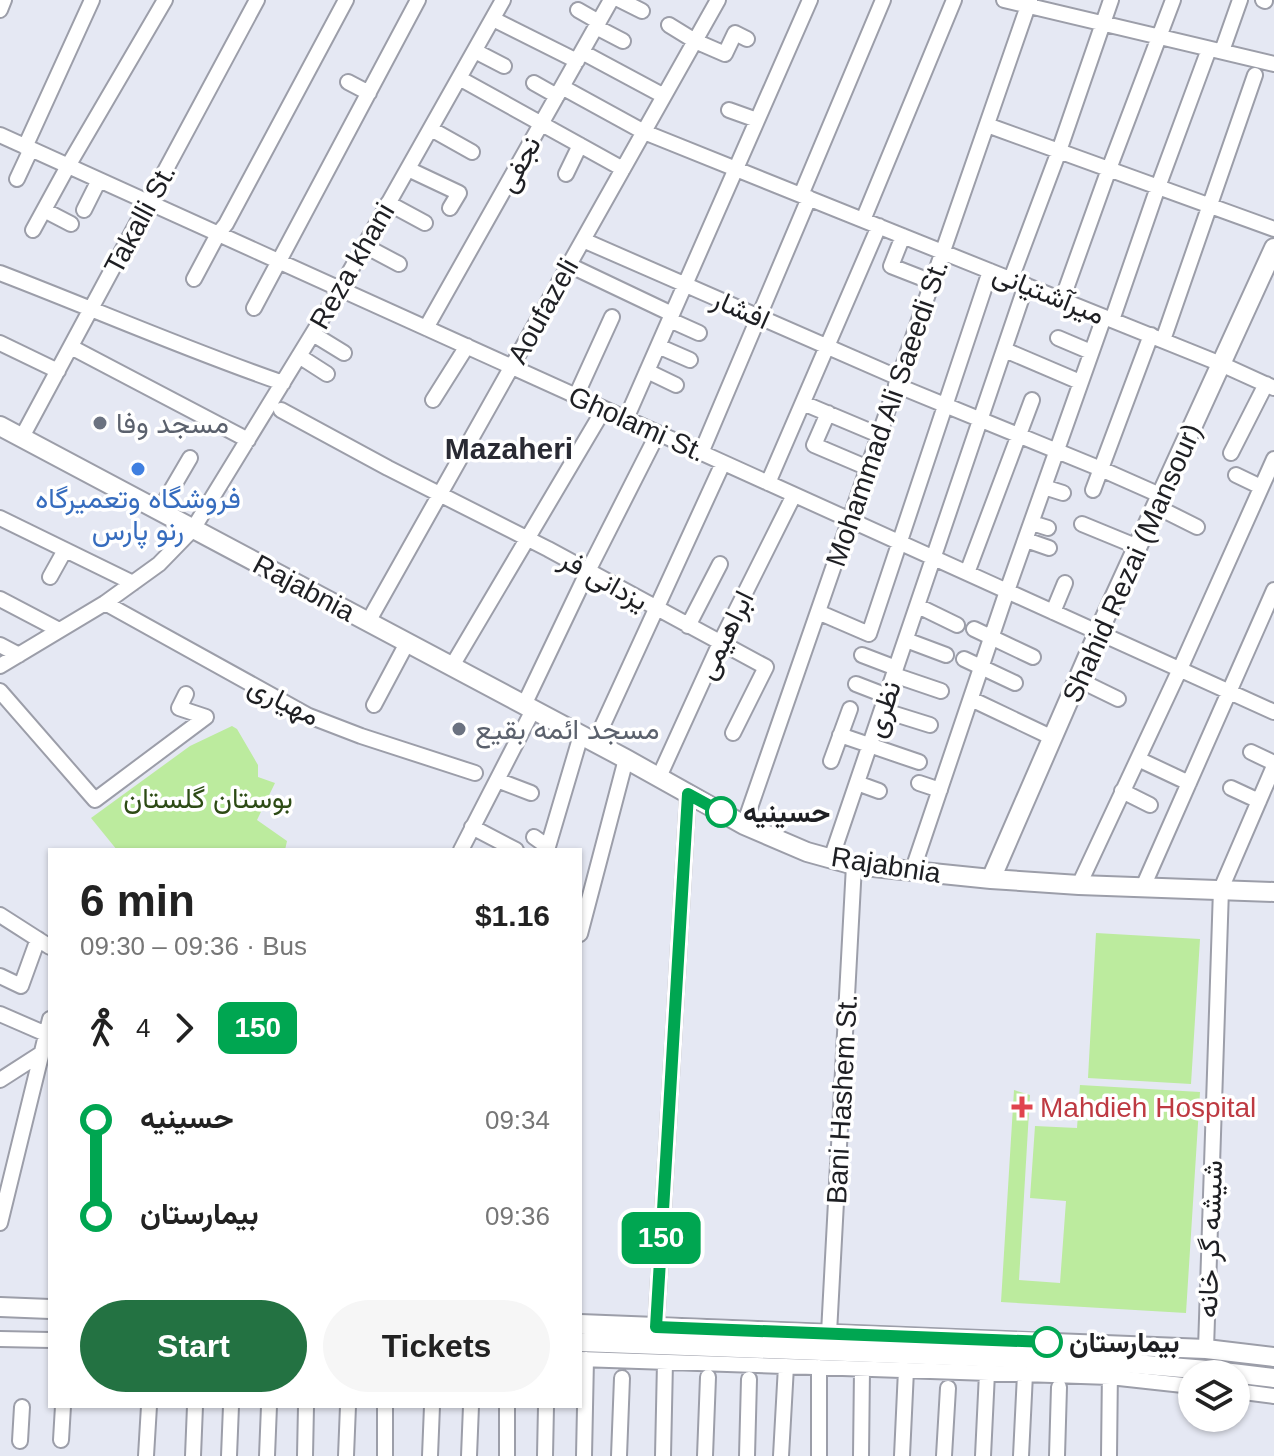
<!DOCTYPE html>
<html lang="en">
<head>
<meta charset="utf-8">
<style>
  body { margin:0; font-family:Helvetica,Vazirmatn,sans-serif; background:#f6f6f6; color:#222; height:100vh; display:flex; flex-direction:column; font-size:30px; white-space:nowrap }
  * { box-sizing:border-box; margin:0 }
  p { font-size:26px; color:#767676 }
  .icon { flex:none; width:44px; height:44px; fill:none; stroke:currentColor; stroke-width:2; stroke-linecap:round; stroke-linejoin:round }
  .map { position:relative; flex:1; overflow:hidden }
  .sheet { position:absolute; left:48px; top:848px; width:534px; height:560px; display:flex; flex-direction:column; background:#fff; border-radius:0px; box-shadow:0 2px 6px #0004 }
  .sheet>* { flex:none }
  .badge { padding:0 16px; border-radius:12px; font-size:28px; line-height:52px }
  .fabs { position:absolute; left:1178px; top:1360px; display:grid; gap:16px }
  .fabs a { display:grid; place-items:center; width:72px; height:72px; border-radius:50%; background:#fff; box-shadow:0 2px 6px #0004; font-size:40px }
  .map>.badge { position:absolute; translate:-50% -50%; box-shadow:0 0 0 4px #fff }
  .legs { display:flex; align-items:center; gap:12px; height:88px; padding:0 32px; font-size:26px }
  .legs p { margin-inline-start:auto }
  .headline { display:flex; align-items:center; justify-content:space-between; height:136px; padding:0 32px }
  h1 { font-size:44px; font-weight:800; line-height:60px }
  .primary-button { display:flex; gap:16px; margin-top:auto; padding:16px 32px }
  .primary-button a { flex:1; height:92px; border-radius:48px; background:#237242; color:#fff; font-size:32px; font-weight:800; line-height:92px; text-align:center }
  .primary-button a+a { background:#f6f6f6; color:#222 }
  ul { padding:0 32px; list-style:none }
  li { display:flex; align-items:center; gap:28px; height:96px; font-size:30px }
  li i { display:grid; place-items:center; width:12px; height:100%; margin:0 10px; background:currentColor }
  li i::after { content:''; width:20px; height:20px; margin:-10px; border:6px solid; border-radius:50%; background:#fff }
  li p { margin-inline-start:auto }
  li:first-child i { background:linear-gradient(#0000 50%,currentColor 0) }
  li:last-child i { background:linear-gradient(currentColor 50%,#0000 0) }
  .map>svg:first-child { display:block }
  .green { fill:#bceb9e }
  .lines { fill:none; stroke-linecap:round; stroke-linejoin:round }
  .minor-casing { stroke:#9c9ea9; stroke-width:18 }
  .major-casing { stroke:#9c9ea9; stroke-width:22 }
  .minor { stroke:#fff; stroke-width:14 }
  .major { stroke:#fff; stroke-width:18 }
  .line-1-casing { stroke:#fff; stroke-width:18 }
  .line-1 { stroke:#00a651; stroke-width:12 }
  .worship-dot { fill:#6b7280; stroke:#fff; stroke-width:3 }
  .shop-dot { fill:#3f7fe0; stroke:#fff; stroke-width:3 }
  .stop-1-dot { fill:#fff; stroke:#00a651; stroke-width:4 }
  .health-dot { fill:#e0444e; stroke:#fff; stroke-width:3 }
  .labels { text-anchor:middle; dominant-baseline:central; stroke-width:7; stroke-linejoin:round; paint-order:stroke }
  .street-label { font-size:28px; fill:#1e1f23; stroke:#fff }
  .worship-label { font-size:28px; fill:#5b616d; stroke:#fff; text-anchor:start }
  .shop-label { font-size:28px; fill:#366cbe; stroke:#fff }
  .park-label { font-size:28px; fill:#2d4b15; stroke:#fff }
  .stop-label { font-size:28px; font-weight:bold; fill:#1e1f23; stroke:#fff; text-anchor:start }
  .health-label { font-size:28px; fill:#be3a42; stroke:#fff; text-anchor:start }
  .neighbourhood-label { font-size:30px; font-weight:bold; fill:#292a33; stroke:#fff }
</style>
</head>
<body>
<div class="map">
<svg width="1274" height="1456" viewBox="0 0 1274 1456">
  <rect width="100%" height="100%" fill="#e5e8f3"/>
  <!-- green -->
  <path class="green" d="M232,726l5,3 21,36v12l17,6 -18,37 30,21 -2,9h-168l-26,-32 99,-72z
    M1096,933l104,6 -9,145 -103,-6z
    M1080,1085l120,7 -14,221 -185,-11 13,-212 16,5 -11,185 41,3 6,-82 -36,-3 5,-72 42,2z"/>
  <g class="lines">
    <!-- minor casing -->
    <g class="minor-casing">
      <path id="minor" d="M620,0l22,11
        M1004,0l270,64
        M1263,0l2,1
        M0,10l4,-10
        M578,10l21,12
        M493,19l84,42
        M669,25l26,16 30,13 10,-21 12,6
        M596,27l27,14
        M475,51l29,15
        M1222,51l18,-51
        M582,52l82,44
        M459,78l164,91
        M348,82l21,11
        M534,83l23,13
        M562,87l82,45 577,232 53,24
        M729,110l28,10
        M987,125l287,104
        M431,129l41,23
        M0,135l1274,577
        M25,147l67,-147
        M408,169l51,24 -9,15
        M566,174l14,-29
        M17,179l14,-30
        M801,195l82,-195
        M388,203l37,20
        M44,210l27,14
        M84,210l15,-30
        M863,220l91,-220
        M33,230l35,-64 97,-166
        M903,236l-12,30 41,16
        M583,240l316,138
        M365,246l34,18
        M569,265l103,49
        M0,273c94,36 187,77 283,110
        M194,279l24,-45 8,-10 120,-224
        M1011,279l48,-128 52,-151
        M1062,300l47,-131 64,-169
        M254,308l164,-308
        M670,320l29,13
        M1112,320l46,-133 51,-138
        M426,328l185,-328
        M313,334l31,19
        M1058,338l33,14
        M1163,340l92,-265
        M0,343l58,28
        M658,346l32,14
        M71,347l177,93
        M1005,350l75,32
        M299,356l28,18
        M647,371l29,14
        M896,385l205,84 61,27
        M576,396l36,-79
        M433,400l34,-54
        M803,403l76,32
        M281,410l107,58 160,81 218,118 -33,66
        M828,413l-14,32 54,23
        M626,419l184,-419
        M22,437l235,-437
        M701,453l108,-255
        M1231,453l35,-69
        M1236,475l25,12
        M768,483l111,-257
        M1044,487l19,6
        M1093,490l58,-155
        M1157,507l40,20
        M159,511l31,-53
        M0,518l133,65
        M1032,523l16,5
        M1082,524l56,23
        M1026,540l23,8
        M967,573l65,-173
        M50,577l15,-27
        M0,599l59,31
        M105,603l204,113 52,20 114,37
        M918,606l39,19
        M818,612l51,22 121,-363
        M1053,612l12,-29
        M368,622l350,-622
        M688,626l32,-62
        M974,629l59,28
        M906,640l40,15
        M0,645l19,10
        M862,655l34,13
        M964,659l51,24
        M0,666l105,-63 54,-39 34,-35 147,-240 163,-289
        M452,666l152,-257
        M894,675l47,16
        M1079,680l39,19
        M856,684l31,12
        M0,691l95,109 111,-83 -27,-9 7,-14
        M971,699l82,39
        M374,705l33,-62
        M524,705l64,-134 70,-138
        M882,710l48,15
        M840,735l79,27
        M595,742l128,-279
        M1251,752l23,11
        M1138,759l51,24
        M831,761l19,-52
        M659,777l61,-134 74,-148
        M497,780l34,13
        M857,783l22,8
        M919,783l21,7
        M1231,788l28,13
        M1122,791l28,14
        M744,825l286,-825
        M472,827l44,23
        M534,837l14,10
        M461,850l72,-140
        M547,850l34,-115
        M831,859l195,-574
        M912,872l95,-281 97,-274
        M1079,885l101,-216 94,-210
        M1143,887l131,-297
        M0,915l50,32
        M580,934l46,-175
        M0,976l21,10 17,-47
        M0,1014l46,20
        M0,1080l42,-27
        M0,1223l50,-204
        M656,1327l32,-533
        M829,1333l25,-468
        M0,1339l50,1
        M1206,1349l15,-460 53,-123
        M580,1359l530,18 82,9
        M819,1367v89
        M1236,1391l38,5
        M385,1406v50
        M61,1440l2,-34
        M20,1441l2,-34
        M146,1456l3,-50
        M193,1456l2,-50
        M229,1456l2,-50
        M267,1456l2,-50
        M305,1456l1,-50
        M346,1456l2,-50
        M430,1456l2,-50
        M469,1456l2,-50
        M507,1456v-50
        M545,1456l1,-50
        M584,1456l2,-97
        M619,1456l3,-78
        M663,1456l2,-94
        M705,1456l3,-79
        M747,1456l2,-77
        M781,1456l5,-90
        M861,1456l1,-87
        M902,1456l4,-86
        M944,1456l4,-68
        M983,1456l4,-83
        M1021,1456l4,-82
        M1057,1456l2,-69
        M1109,1456l1,-88"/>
    </g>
    <!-- major casing -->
    <g class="major-casing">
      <path id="major" d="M0,426l626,333 118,66 63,27 47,13 137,14 88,6 195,7
        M991,879l107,-246 176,-385
        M0,1307l50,2
        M580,1324l626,25 68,8
        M580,1342l530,20 97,8 67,8"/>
    </g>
    <!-- minor -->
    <use href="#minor" class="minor"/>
    <!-- major -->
    <use href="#major" class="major"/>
  </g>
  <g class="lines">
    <!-- line-1 casing -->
    <g class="line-1-casing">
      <path id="line-1" d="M721,812l-33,-18 -32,533 391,15"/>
    </g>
    <!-- line-1 -->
    <use href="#line-1" class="line-1"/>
  </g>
  <!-- markers -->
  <g class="worship-dot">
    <circle cx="100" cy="423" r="8"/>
    <circle cx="459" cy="729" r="8"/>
  </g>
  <circle class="shop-dot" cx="138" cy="469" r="8"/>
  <g class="stop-1-dot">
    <circle cx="721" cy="812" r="14"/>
    <circle cx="1047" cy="1342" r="14"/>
  </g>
  <path class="health-dot" d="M1018 1095h8v8h8v8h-8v8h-8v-8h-8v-8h8z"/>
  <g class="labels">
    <!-- street labels -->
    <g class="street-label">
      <text transform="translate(519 164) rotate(-61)">نجفی</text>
      <text transform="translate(140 219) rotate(-62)">Takalli St.</text>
      <text transform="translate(352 266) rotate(-60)">Reza khani</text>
      <text transform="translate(1049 294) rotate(22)">میرآشتیانی</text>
      <text transform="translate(741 309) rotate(24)">افشار</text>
      <text transform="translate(543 311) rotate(-61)">Aoufazeli</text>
      <text transform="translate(887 413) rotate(-71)">Mohammad Ali Saeedi St.</text>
      <text transform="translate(637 424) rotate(24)">Gholami St.</text>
      <text transform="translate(1132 563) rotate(-66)">Shahid Rezai (Mansour)</text>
      <text transform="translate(604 580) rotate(29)">یزدانی فر</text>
      <text transform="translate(304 588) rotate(28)">Rajabnia</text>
      <text transform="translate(725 635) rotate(-64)">ابراهیمی</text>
      <text transform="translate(284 701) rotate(27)">مهیاری</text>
      <text transform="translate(883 709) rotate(-71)">نظری</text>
      <text transform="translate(886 865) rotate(9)">Rajabnia</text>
      <text transform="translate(842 1099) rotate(-87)">Bani Hashem St.</text>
      <text transform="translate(1210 1239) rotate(-88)">شیشه گر خانه</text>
    </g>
    <!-- worship labels -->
    <g class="worship-label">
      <text x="116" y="423">مسجد وفا</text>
      <text x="475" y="729">مسجد ائمه بقیع</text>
    </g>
    <!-- shop labels -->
    <g class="shop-label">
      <text x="138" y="498">فروشگاه وتعمیرگاه<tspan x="138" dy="32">رنو پارس</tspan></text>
    </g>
    <!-- park labels -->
    <g class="park-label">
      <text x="208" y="798">بوستان گلستان</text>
    </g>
    <!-- stop labels -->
    <g class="stop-label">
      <text x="743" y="812">حسینیه</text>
      <text x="1069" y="1342">بیمارستان</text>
    </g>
    <!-- health labels -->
    <g class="health-label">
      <text x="1040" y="1107">Mahdieh Hospital</text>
    </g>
    <!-- neighbourhood labels -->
    <g class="neighbourhood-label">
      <text x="509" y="448">Mazaheri</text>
    </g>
  </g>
</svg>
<div class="fabs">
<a><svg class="icon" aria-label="layers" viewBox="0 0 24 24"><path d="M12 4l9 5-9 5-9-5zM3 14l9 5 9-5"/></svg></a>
</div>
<b class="badge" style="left:661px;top:1238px;background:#00a651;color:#fff">150</b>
<section class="sheet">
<div class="headline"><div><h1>6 min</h1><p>09:30 – 09:36 · Bus</p></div><b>$1.16</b></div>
<div class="legs"><svg class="icon" aria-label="walk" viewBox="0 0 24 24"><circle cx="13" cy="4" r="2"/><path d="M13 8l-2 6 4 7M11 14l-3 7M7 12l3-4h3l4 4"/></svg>4<svg class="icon" aria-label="forward" viewBox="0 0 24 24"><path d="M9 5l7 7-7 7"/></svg><b class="badge" style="background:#00a651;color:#fff">150</b></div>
<ul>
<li><i style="color:#00a651"></i><b>حسینیه</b><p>09:34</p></li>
<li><i style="color:#00a651"></i><b>بیمارستان</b><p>09:36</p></li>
</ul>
<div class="primary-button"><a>Start</a><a>Tickets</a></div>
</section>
</div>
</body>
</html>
